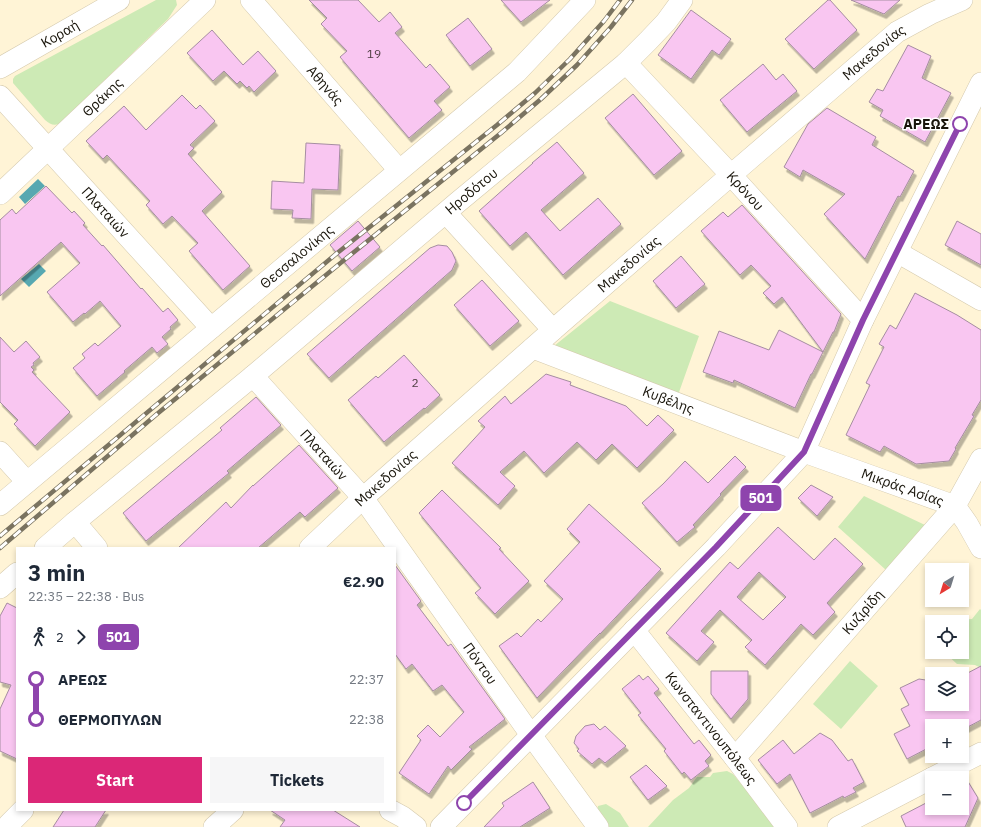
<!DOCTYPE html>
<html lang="en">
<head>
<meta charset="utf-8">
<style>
  body { margin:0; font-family:"IBM Plex Sans",sans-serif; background:#f6f6f7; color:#1f2937; height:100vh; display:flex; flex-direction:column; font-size:15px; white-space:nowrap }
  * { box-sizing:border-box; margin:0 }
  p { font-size:13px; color:#747a83 }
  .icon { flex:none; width:22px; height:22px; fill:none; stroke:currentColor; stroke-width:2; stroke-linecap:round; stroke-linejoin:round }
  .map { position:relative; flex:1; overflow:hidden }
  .sheet { position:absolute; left:16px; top:547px; width:380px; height:264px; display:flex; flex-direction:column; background:#fff; border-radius:0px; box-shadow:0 2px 6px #0003 }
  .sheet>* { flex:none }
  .badge { padding:0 8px; border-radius:6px; font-size:14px; line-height:26px }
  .needle { width:26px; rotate:218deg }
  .controls { position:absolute; left:925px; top:563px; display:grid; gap:8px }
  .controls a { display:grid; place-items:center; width:44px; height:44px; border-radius:0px; background:#fff; box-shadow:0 2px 6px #0003; font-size:20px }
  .map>.badge { position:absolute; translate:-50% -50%; box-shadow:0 0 0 2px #fff }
  .legs { display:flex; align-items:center; gap:6px; height:44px; padding:0 12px; font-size:13px }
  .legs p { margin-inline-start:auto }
  .summary { display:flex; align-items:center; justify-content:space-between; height:68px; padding:0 12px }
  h1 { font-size:22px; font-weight:700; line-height:30px }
  .cta { display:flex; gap:8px; margin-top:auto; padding:8px 12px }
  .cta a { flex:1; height:46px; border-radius:0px; background:#db2777; color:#fff; font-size:16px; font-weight:700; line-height:46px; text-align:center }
  .cta a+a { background:#f6f6f7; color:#1f2937 }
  ul { padding:0 12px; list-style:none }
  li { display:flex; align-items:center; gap:14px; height:40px; font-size:15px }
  li i { display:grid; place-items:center; width:6px; height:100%; margin:0 5px; background:currentColor }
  li i::after { content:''; width:10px; height:10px; margin:-5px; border:3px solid; border-radius:50%; background:#fff }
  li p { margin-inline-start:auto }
  li:first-child i { background:linear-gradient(#0000 50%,currentColor 0) }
  li:last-child i { background:linear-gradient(currentColor 50%,#0000 0) }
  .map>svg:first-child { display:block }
  .green { fill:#cdeab5 }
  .water { fill:#57a8b1 }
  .building { fill:#f9c6f1; stroke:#a58da1; fill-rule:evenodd; filter:url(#shadow) }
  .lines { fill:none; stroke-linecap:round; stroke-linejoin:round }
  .minor-casing { stroke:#d5caae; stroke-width:22 }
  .minor { stroke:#fff; stroke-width:21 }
  .rail-casing { stroke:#7a7360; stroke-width:4.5 }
  .rail { stroke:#fff; stroke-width:3; stroke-dasharray:9; stroke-linecap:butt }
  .line-1-casing { stroke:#fff; stroke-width:9 }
  .line-1 { stroke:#8e44ad; stroke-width:6 }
  .stop-1-dot { fill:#fff; stroke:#8e44ad; stroke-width:2 }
  .labels { text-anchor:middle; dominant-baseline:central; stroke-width:3; stroke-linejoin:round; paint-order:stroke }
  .number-label { font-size:12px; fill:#504044 }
  .street-label { font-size:14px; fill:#18140a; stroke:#fff }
  .stop-label { font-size:14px; font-weight:bold; fill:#18140a; stroke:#fff; text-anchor:end }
</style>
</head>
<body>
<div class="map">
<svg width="981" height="827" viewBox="0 0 981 827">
  <defs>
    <filter id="shadow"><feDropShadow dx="2.5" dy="4.5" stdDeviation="0" flood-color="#0004"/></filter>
  </defs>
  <rect width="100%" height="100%" fill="#fff4d6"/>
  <!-- green -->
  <path class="green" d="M156,0h20l1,5 -9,14 -109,105c-6,2 -9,0 -14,-4l-32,-37v-4l2,-3z
    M610,301l89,35 -21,59 -124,-49z
    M864,496l61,29 -39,45 -48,-43z
    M980,609l1,1v58l-6,-3 -18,-1 -13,-12h18v-30h-11l2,-2 19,-1z
    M850,661l28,25 -37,43 -28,-25z
    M727,771l6,3 43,53h-128l25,-27 16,-12 8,-11h13l3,-4z
    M606,804l14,9 9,14h-25l-8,-10 2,-11z"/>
  <!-- water -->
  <path class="water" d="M38,179l7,7 -20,18 -6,-7z
    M39,264l7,7 -17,16 -8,-8z"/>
  <!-- building -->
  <path class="building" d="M309,0h49l21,22 11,-10 12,15 -7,6 31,35 4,-4 20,23 -16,14 8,9 -33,28 -69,-81 7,-6 -26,-27 6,-6z
    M501,0h49l-29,22z
    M828,0h2l27,30 -43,39 -29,-30z
    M851,0h49l-16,14z
    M691,10l40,29 -12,16 -7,-5 -21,29 -33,-24z
    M468,18l24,31 -22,17 -24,-31z
    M212,30l31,35 15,-14 18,20 -22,21 -5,-6 -2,2 -7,-7 -3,3 -13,-13 -11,10 -26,-28z
    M908,45l23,11 -9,22 29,15 -26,49 -45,-26 3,-6 -14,-8 8,-13 6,2z
    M763,64l13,16 7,-6 14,17 -50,41 -27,-32z
    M633,94l49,57 -28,24 -49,-57z
    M182,95l14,14 4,-4 15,16 -25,24 4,3 -6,6 34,38 -20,19 48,55 -27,24 -34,-39 9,-8 -26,-27 -9,8 -17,-19 4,-4 -43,-46 -4,4 -17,-18 38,-35 22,24z
    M827,108l49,29 -4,8 42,26 -14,26 -2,-1 -33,63 -41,-45 21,-20 -42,-24 -3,7 -16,-10 24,-43z
    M557,142l27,31 -43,37 19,21 38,-33 23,26 -58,51 -37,-43 -16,14 -31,-35 54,-48h-1z
    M306,143l34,2 -2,45 -26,-1 -1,30 -19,-1 1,-8 -22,-1 1,-28 32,2z
    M46,186l26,27 2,-2 11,12 -2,2 19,21 1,-1 38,44 1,-1 21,24 5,-4 10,12 -8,7 1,2 -9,8 6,7 -11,9 -5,-6 -28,24 1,1 -28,24 -24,-28 12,-10 -3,-4 13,-11 3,3 23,-20 -21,-25 -15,13 -1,-1 -11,9 -26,-30 33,-29 -19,-21 -61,54v-76l12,-11 4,5z
    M742,205l99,109 -7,18h-1l-10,20 -41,-55 -8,7 -11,-11 8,-7 -20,-21 -11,10 -39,-44 22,-19 5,5z
    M358,221l22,26 -28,24 -22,-26z
    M957,221l24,13v31l-36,-20z
    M438,245l9,1 5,6 4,9 -4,9 -123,108 -22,-24 123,-106z
    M681,256l24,28 -29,24 -23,-27z
    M482,280l37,41 -29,25 -36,-41z
    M915,293l42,22 24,15v70l-9,15 2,1 -19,32 1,1 -7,12 -33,3 -32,-18 -4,6 -34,-17 24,-50 -4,-2 18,-36 -5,-3 11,-19 6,4z
    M779,330l44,22 -11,22h-1l-16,34 -61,-28 -1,3 -30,-11 16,-41 50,19z
    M0,337l14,15 12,-11 14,16 -7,6 1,2 -3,2 3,3 -2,2 38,40 -35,34 -21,-22 4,-4 -18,-18z
    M404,355l36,40 -15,14 -1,-1 -40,34 -36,-42 28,-24 2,2z
    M546,374l25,8 -1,3 56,21 21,20 11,-11 16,15 -37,38 -25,-24 -16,16 -19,-18 -33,31 -20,-22 -24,21 15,14 -17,19 -46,-42 33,-36 -7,-6 27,-25 6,8z
    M256,397l25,28 -54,46 2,2 -83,68 -23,-28 99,-83 -2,-2z
    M299,445l39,43 -33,29 -5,-5 -42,36h-80l48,-46 5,6 22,-23v1z
    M735,456l11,11 -26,27 1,1 -28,30 2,2 -18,15 -35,-39 21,-19 22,-23 23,22z
    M811,485l22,12 -16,19 -19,-18z
    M442,490l59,58 -2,1 30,32 -34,33 -20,-21 6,-5 -62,-75z
    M589,504l72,65 -61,65v-1l-63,65 -38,-52 18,-13 4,4 17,-18 3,3 22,-23 -19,-18 36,-39 -13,-13z
    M778,527l36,33 21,-22 28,26 -36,39 8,9 -22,23 -12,-11 -36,41 -20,-18 7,-7 -32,-30 -19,21 13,11 -17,19 -31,-28 64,-71 8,7zM759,572l27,25 -23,23 -26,-23z
    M395,565l26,36 -4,4 31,41 3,-2 54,75 -36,28 3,2 -21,21 -3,-4 -19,28 -30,-21 22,-33 -4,-4 11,-11 12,12 24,-25 -22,-27 -9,6 -21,-27 -6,5 -11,-15z
    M7,603l10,5v151l-17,-8v-42l11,-24 -11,-3v-66z
    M981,666v54l-17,9 -1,-3h-31v20l-25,13 -13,-25 16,-8 -9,-17 8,-4 -9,-17 19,-9 13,2v23h30v-28z
    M711,671h37v28l-17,20 -20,-25z
    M639,675l4,5 5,-4 11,13 -5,4 40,51 5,-4 12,15 -6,6 4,5 -18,14 -7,-8 -2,2 -18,-23 2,-2 -28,-34 3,-2 -19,-24z
    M594,724l6,6 5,-4 21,20 -21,17 -6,-5 -7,6 -15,-13 2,-2 -5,-6 2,-7 9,-10z
    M820,733l12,7 16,21 4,-2 12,23 -11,6 3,4 -12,6 -1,-2 -33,17 -20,-39 -13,10 -19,-24 25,-20 11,14z
    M646,765l21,21 -19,14 -18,-23z
    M964,775l14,23 -13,29h-59l-5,-11 25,-13 2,5h34v-32z
    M533,782l17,26 -30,19h-36l20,-21 -2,-3z
    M64,810h42l-11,17h-42z
    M270,810h63l27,17h-80l5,-7z"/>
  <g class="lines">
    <!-- minor casing -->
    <g class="minor-casing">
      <g id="minor">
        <path id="s1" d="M251,0l148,170"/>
        <path id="s2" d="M626,63l105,112 132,145"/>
        <path id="s3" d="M0,68l119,-68"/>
        <path id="s4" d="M0,96l211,232"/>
        <path id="s5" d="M0,194l205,-194"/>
        <path d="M446,213l107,117"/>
        <path d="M897,252l84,48"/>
        <path id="s6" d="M533,348l271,104 151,54 12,17 14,25"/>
        <path id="s7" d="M253,376l110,122 168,237 67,92"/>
        <path d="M0,452l27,30"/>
        <path id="s8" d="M0,505l517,-433 68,-72"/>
        <path d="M75,522l22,26"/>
        <path id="s9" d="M45,548l30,-26 178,-146 205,-174 168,-139 22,-22 18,-19 16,-22"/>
        <path id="s10" d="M310,548l53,-50 190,-168 178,-155 166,-143 33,-18 32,-14"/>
        <path d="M0,588l17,-15"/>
        <path id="s11" d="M634,630l101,128 52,69"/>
        <path id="s12" d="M735,758l220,-252 26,-47"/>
        <path d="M932,778l49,-25"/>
        <path d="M390,810l13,7 13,10"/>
        <path d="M6,827l17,-17"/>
        <path d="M214,827l19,-17"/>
        <path d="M441,827l275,-280 88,-95 59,-132 118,-237"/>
        <path d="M838,827l94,-49"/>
      </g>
    </g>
    <!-- minor -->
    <use href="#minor" class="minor"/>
    <!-- rail casing -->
    <g class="rail-casing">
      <path id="rail" d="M0,536l336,-282 161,-129 38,-32 35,-34 34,-38 16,-21
        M0,548l157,-134 186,-153 158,-128 40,-34 36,-34 34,-38 21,-27"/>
    </g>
    <!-- rail -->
    <use href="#rail" class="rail"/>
  </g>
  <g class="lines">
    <!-- line-1 casing -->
    <g class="line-1-casing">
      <path id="line-1" d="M464,803l252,-256 88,-95 59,-132 97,-196"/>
    </g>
    <!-- line-1 -->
    <use href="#line-1" class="line-1"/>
  </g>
  <!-- markers -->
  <g class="stop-1-dot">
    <circle cx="960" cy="124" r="7"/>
    <circle cx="464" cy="803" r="7"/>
  </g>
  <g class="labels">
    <!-- number labels -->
    <g class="number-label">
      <text x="374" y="53">19</text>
      <text x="415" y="382">2</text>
    </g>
    <!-- street labels -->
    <g class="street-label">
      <text stroke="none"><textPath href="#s3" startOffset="69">Κοραή</textPath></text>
      <text stroke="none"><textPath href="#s10" startOffset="751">Μακεδονίας</textPath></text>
      <text stroke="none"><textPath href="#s1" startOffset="113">Αθηνάς</textPath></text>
      <text stroke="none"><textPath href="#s5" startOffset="141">Θράκης</textPath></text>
      <text stroke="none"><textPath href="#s9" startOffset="556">Ηροδότου</textPath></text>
      <text stroke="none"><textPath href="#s2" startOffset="175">Κρόνου</textPath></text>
      <text stroke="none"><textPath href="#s4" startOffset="157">Πλαταιών</textPath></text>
      <text stroke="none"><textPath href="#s8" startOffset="387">Θεσσαλονίκης</textPath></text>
      <text stroke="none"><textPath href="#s10" startOffset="427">Μακεδονίας</textPath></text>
      <text stroke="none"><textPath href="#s6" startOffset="145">Κυβέλης</textPath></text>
      <text stroke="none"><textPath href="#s7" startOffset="106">Πλαταιών</textPath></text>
      <text stroke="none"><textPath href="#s10" startOffset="103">Μακεδονίας</textPath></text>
      <text stroke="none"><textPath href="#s6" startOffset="395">Μικράς Ασίας</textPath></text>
      <text stroke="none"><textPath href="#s12" startOffset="194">Κυζιρίδη</textPath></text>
      <text stroke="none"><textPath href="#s7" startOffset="367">Πόντου</textPath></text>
      <text stroke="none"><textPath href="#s11" startOffset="125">Κωνσταντινουπόλεως</textPath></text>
    </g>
    <!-- stop labels -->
    <g class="stop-label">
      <text x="949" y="124">ΑΡΕΩΣ</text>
    </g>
  </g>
</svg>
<div class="controls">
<a><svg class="needle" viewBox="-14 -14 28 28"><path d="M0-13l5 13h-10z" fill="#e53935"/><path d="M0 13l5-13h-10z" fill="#747a83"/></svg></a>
<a><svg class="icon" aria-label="locate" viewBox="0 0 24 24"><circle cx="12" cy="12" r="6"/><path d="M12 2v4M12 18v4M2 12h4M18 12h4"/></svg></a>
<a><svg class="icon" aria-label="layers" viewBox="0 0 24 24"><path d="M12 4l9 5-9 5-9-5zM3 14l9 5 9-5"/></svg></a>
<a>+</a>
<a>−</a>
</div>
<b class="badge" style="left:761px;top:498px;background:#8e44ad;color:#fff">501</b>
<section class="sheet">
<div class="summary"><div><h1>3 min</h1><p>22:35 – 22:38 · Bus</p></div><b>€2.90</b></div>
<div class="legs"><svg class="icon" aria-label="walk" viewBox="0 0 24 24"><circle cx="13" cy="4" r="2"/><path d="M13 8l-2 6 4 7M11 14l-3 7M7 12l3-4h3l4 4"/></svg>2<svg class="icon" aria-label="forward" viewBox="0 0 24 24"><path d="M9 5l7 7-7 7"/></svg><b class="badge" style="background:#8e44ad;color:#fff">501</b></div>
<ul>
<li><i style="color:#8e44ad"></i><b>ΑΡΕΩΣ</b><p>22:37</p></li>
<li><i style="color:#8e44ad"></i><b>ΘΕΡΜΟΠΥΛΩΝ</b><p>22:38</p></li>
</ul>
<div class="cta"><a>Start</a><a>Tickets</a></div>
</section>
</div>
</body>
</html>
